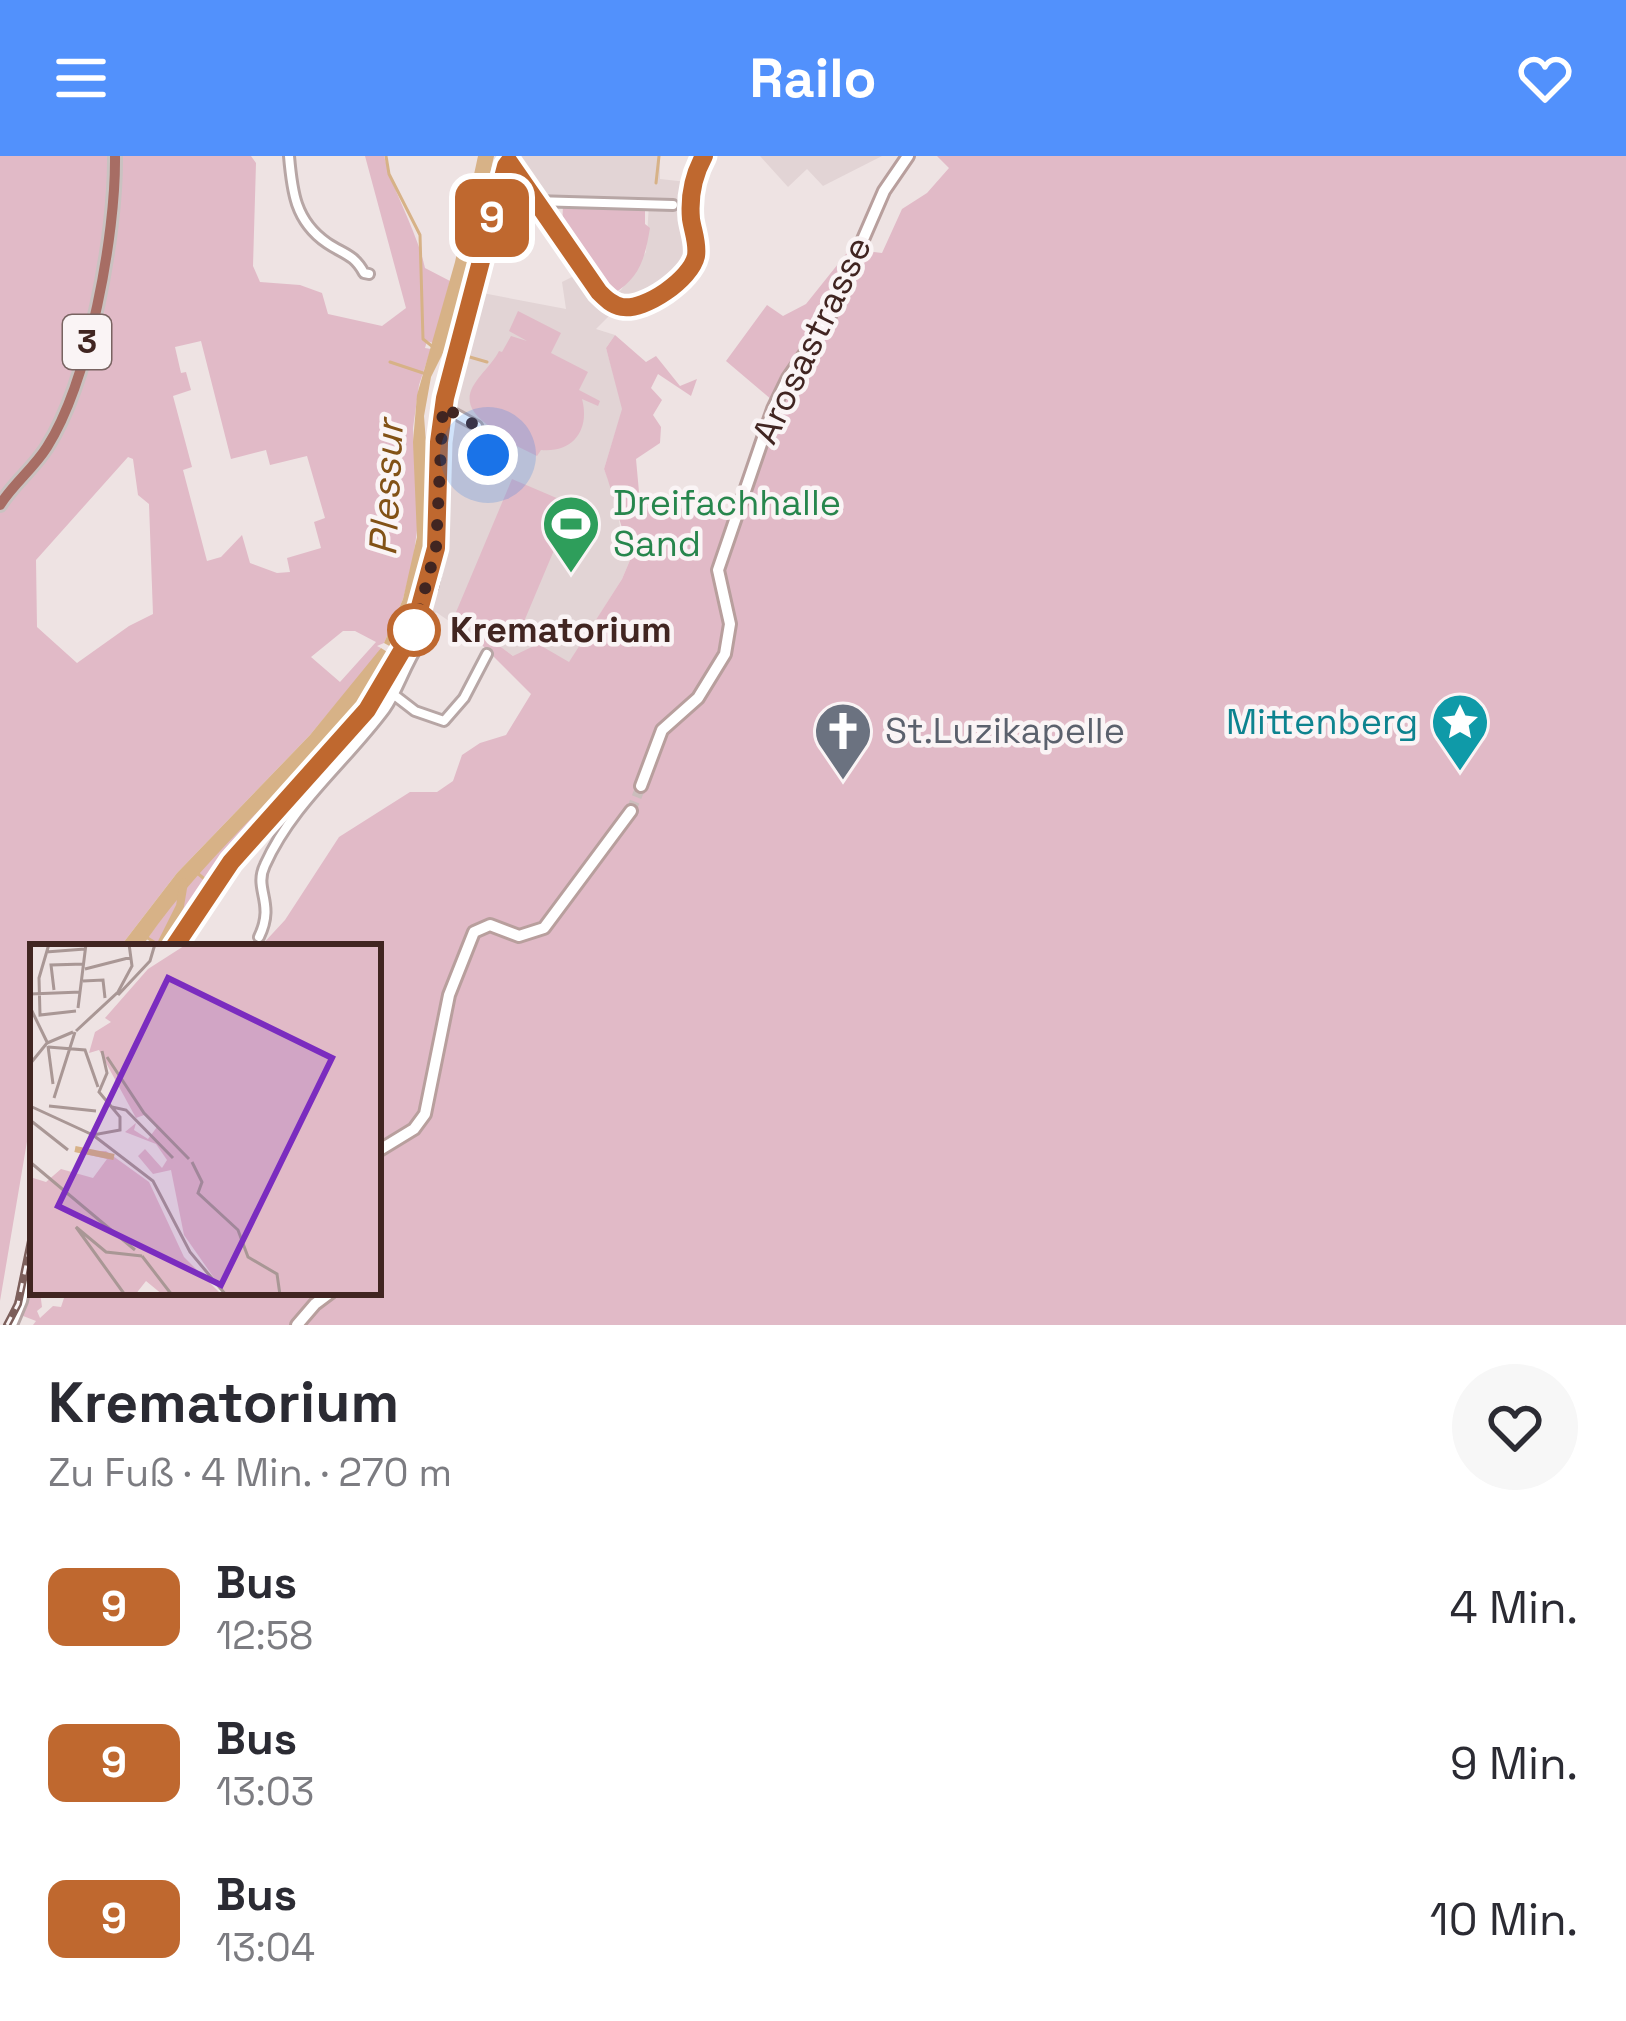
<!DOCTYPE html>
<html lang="de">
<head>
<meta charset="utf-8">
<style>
  body { margin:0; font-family:"Space Grotesk",sans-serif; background:#f7f7f7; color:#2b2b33; height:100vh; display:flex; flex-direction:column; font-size:45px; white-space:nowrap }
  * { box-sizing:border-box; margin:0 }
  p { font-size:39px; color:#7c7c81 }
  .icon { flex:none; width:66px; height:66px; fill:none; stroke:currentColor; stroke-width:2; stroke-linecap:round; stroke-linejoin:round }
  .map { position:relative; height:1169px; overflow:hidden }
  .panel { display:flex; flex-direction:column; background:#fff; flex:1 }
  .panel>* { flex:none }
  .badge { padding:0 24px; border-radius:18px; font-size:42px; line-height:78px }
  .you { position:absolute; width:60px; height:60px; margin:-30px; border:9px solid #fff; border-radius:50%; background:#1a73e8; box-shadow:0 0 0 18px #1a73e833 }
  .map>.badge { position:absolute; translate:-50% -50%; box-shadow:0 0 0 6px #fff }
  .round { display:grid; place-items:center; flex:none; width:126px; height:126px; border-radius:63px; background:#f7f7f7 }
  .summary { display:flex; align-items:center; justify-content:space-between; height:204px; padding:0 48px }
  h1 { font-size:57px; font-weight:700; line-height:90px }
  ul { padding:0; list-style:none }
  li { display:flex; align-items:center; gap:36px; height:156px; padding:0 48px }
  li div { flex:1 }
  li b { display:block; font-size:45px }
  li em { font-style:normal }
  li .badge { min-width:132px; font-weight:700; text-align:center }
  header { display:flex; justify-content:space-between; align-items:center; height:156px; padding:0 48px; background:#5291fc; color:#fff; font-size:54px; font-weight:700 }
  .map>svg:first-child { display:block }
  .built { fill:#e2d4d5 }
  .green { fill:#e1bac7; fill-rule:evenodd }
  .water { fill:#d7b287 }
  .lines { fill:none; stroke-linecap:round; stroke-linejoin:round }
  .stream { stroke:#d7b287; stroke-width:3 }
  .canal { stroke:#d7b287; stroke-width:8 }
  .secondary-tunnel { stroke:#cbbdbc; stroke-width:10; stroke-dasharray:10 5; stroke-linecap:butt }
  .minor-casing { stroke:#b7a6a5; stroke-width:14 }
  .secondary-casing { stroke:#b89f9d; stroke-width:16 }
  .primary-casing { stroke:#cac2c1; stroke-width:16 }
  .minor { stroke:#fff; stroke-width:8 }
  .secondary { stroke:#fff; stroke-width:10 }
  .primary { stroke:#a76d64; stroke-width:10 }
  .rail-casing { stroke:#7c5f5b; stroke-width:8 }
  .rail { stroke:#faf4f5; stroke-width:3; stroke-dasharray:9; stroke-linecap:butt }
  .line-casing { stroke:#fff; stroke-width:27 }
  .line { stroke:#bf682f; stroke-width:18 }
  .walk { stroke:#412521; stroke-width:12; stroke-dasharray:0 21.6 }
  .stop-dot { fill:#fff; stroke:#bf682f; stroke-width:6 }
  .labels { text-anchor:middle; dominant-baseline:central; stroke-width:9; stroke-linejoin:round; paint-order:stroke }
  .shield { fill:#faf4f5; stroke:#786361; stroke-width:3 }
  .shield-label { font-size:33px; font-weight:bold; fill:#412521 }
  .street-label { font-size:36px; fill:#412521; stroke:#faf4f5 }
  .leisure-label { font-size:36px; fill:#27864d; stroke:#faf4f5; text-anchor:start }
  .stop-label { font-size:36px; font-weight:bold; fill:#412521; stroke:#faf4f5; text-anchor:start }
  .culture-label { font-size:36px; fill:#0d838f; stroke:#faf4f5; text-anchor:end }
  .worship-label { font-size:36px; fill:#5b616d; stroke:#faf4f5; text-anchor:start }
  .water-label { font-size:39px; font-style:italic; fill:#825216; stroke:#faf4f5 }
  .inset-river { fill:none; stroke:#d7b287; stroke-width:6 }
  .inset-road { fill:none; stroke:#a99795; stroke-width:3 }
  .view { fill:#7b2cbf; fill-opacity:0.15; stroke:#7b2cbf; stroke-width:6 }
  .inset-edge { fill:none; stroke:#412521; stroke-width:6 }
</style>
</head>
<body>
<header><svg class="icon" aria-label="menu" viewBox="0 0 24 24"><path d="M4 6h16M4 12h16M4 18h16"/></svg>Railo<svg class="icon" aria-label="heart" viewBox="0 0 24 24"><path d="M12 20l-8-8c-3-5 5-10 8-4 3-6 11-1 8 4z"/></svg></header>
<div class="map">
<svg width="1626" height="1169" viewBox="0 0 1626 1169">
  <rect width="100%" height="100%" fill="#eee3e3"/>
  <!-- built -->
  <path class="built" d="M516,0h144v23l27,3 -1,30 6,29 -4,24 -9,11 -33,20 -17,4 -16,-6 8,-4 25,-38 3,-48 -114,-7z
    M760,0h122l-59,30 -16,-17 -19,18z
    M582,116l31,40 -17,17 19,6 -9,13 17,60 -19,61 10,24 7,39 12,21 -11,26 -53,84 -56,-7 -27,-20 -7,6 -43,-30 -11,16 -5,-2 19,-76 4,-128 29,-131 94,18 -4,-27z"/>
  <!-- green -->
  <path class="green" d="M0,0h251l5,7 -3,103 7,16 40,3 22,8 6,21 54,12 24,-18 -41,-152h19c10,39 32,72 41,112l25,13 -17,62 -6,-2 -2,7 6,1 -12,36 -6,43 5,95 -5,37 -10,39 -19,44 -7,3 4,2 -5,8 -66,79 -133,138 -57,74h-87v159l-33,195zM201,185l30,118 35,-9 4,15 37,-9 18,62 -11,4 7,26 -34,10 3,14 -13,1 -27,-10 -8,-28 -21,22 -14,4 -24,-91 9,-3 -19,-71 18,-6 -5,-18 -5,1 -6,-26zM128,301l5,2 5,36 11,9 4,110 -24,12 -52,37 -40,-36 -1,-67zM343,475h12l21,11 -36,40 -29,-25z
    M937,0h689v1169h-1593l3,-4 -18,-7 15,-47v25h7l2,15 -5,4 3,7 13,-12 8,1 5,-15h312v-345h-118l25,-27 54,-83 71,-45h27l16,-11 9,-26 18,-12 26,-8 25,-41 -52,-52 6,-7 28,21 25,-12 31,18 53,-83 11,-26c-15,-27 -18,-56 -29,-84l18,-60 -16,-61 9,-13 31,27 10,-6 24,30 17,-7 -6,17 -33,-22 -7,14 11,12 -9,15 8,12 -1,16 -24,16 3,33c24,19 62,18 93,21l40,-113 -46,-39 41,-56 16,11 23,-12 44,-55 32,4 20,-44 25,-16 22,-25z
    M563,47l76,3 6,4v14l5,4c-5,29 -9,49 -37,66l-10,-5 -41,-56z
    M518,155l43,22 -10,20 37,19 -9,18 21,11 -2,5 -16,-7c8,30 -8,54 -41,51l-4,6 -47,-23 2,-5c-48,-32 -6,-51 7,-77l3,1 9,-16 16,5 -18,-10z
    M512,323l61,26 -58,138 -61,-26z
    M392,499l-33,55 -128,142 -65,95 -18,-9c69,-104 174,-179 244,-283z"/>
  <!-- water -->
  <path class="water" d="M478,0h16l-39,173 -24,48 -7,39 2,27 5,3c1,73 -3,137 -36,203l-11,-6 19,-44 14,-62 -4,-95 4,-47 38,-133z
    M381,492l11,7c-69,106 -174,182 -246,286l-7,6h-19l57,-74 133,-138z"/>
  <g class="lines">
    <!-- stream -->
    <path class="stream" d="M386,0l3,18 31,61 3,104 10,8
      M656,27l3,-27
      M442,193l45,13
      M390,206l33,11
      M354,575l11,-10
      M196,716l12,10
      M146,781l16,10
      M187,791l33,-58"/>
    <!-- canal -->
    <path class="canal" d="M162,786l18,-36 4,-24"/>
    <!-- secondary-tunnel -->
    <path class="secondary-tunnel" d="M631,655l10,-25"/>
    <!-- minor casing -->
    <g class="minor-casing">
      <path id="minor" d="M289,0c3,35 6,65 38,87 16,11 27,11 37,30l5,1
        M534,45l139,4
        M443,251l34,19 11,29
        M393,538l22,17 29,10 20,-23 23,-44
        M259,781c17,-35 -6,-47 6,-72 28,-62 80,-102 120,-156 13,-18 20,-44 35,-66l-7,-11
        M174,791l57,-85 139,-155 43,-75 23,-84 3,-106 6,-44 64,-236
        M12,1169l10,-24 11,-51"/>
    </g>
    <!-- secondary casing -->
    <g class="secondary-casing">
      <path id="secondary" d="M508,0l7,17 84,119c7,7 13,13 23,15 23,4 69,-28 74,-51 2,-12 -3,-24 -5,-37 -2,-22 2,-43 13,-63
        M641,630l21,-56 36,-32 27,-44 5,-30 -12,-54 55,-161 15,-31 40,-58 56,-129 24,-35
        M378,995l36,-22 11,-15 24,-119 25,-63 16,-7 29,11 25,-8 87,-117
        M297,1169l18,-21 16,-12"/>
    </g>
    <!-- primary casing -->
    <g class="primary-casing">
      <path id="primary" d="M0,349c13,-21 34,-37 47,-58 42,-66 69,-213 68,-291"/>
    </g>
    <!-- minor -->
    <use href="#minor" class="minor"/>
    <!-- secondary -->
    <use href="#secondary" class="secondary"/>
    <!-- primary -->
    <use href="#primary" class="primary"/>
    <!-- rail casing -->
    <g class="rail-casing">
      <path id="rail" d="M445,233l59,-233
        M169,791l64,-94 146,-164 56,-101 9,-40v-128l5,-48
        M7,1169l11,-21 15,-73"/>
    </g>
    <!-- rail -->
    <use href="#rail" class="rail"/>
  </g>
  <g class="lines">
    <!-- line casing -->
    <g class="line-casing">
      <path id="line" d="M174,791l57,-85 136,-152 46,-78 23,-84 3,-106 6,-44 61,-232 3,-4 90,130c7,7 13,13 23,15 23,4 69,-28 74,-51 2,-13 -3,-24 -5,-37 -2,-23 2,-43 13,-63"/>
    </g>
    <!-- line -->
    <use href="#line" class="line"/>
    <!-- walk -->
    <path class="walk" d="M414,474l22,-82 7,-141 34,19 11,29"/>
  </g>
  <!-- icons -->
  <defs>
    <g id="stadium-pin" transform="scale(3)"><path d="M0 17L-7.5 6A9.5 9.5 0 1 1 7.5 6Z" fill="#2e9e5b" stroke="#faf4f5"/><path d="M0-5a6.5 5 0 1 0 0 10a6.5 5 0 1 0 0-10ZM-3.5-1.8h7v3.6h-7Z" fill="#fff"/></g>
    <g id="sight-pin" transform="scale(3)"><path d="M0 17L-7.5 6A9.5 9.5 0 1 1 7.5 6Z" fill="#0f9aa8" stroke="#faf4f5"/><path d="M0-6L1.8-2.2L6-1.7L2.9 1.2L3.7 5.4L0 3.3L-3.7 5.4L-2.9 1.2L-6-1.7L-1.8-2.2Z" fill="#fff"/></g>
    <g id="church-pin" transform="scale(3)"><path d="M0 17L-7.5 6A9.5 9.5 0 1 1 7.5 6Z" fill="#6b7280" stroke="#faf4f5"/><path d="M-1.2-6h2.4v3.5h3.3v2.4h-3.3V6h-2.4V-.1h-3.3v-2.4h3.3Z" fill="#fff"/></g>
  </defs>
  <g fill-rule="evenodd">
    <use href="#stadium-pin" x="571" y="368"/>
    <use href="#sight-pin" x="1460" y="566"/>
    <use href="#church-pin" x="843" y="575"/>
  </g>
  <!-- markers -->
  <circle class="stop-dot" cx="414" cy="474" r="24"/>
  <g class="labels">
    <!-- shield labels -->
    <rect class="shield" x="63" y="159" width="48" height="54" rx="9"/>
    <g class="shield-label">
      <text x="87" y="186">3</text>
    </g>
    <!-- street labels -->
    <g class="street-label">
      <text transform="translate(812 184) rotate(-64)">Arosastrasse</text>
    </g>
    <!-- leisure labels -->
    <g class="leisure-label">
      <text x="613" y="347">Dreifachhalle<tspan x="613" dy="41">Sand</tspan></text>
    </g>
    <!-- stop labels -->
    <g class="stop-label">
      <text x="450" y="474">Krematorium</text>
    </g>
    <!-- culture labels -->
    <g class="culture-label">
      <text x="1418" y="566">Mittenberg</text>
    </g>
    <!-- worship labels -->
    <g class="worship-label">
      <text x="885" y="575">St.Luzikapelle</text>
    </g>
    <!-- water labels -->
    <g class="water-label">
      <text transform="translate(386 332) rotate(-87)">Plessur</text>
    </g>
  </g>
  <!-- overview -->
  <g transform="translate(30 788)">
    <rect width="351" height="351" fill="#eee3e3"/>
    <path d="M157,0h194v351h-155l-42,-60 -13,-65 -18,4 -15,-18 7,-7 17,19 5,-8 -11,-16 -31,-12 11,-9 -2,7 14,9 9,-12 -13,-12 -8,3 -37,-68 -10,3 6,-21 16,-10 -6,-4 43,-49zM76,207l43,31 35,75 38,38h-59l-17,-14 -11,14h-105v-118l16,5 15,-13 32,9 14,-19 -31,-7z" fill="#e1bac7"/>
    <path class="inset-river" d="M45,205l39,8"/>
    <path class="inset-road" d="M19,0l-10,34 1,37 36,-4M16,8l39,-3M55,25l47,-12M53,37l20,-1 2,18M24,46l-3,-25 33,-1M0,50l51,-2M88,51l32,-34 5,-17M0,63l17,35M48,64l8,-64M46,87l42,-39 14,-26 -3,-22M18,102l5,38M18,103l37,3 13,37M77,113l37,56 45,46M0,120l17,-21 26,-11M24,154l21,-66M0,162l63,29 27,-5v-13l-21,-25 8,-19 -5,-22M19,162l47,5M82,163l14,3 47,48M0,176l38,30M63,191l60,46 37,71 36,43M0,218l105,88M162,218l10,20 -4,11 40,37 10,27 29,17 3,21M112,312l30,39M95,351l-49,-68 30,25 36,4"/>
    <path class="view" d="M138,34l164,80 -111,227 -163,-79z"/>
    <rect width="351" height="351" class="inset-edge"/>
  </g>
</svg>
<div class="you" style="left:488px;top:299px"></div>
<b class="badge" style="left:492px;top:62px;background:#bf682f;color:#fff">9</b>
</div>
<section class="panel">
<div class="summary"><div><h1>Krematorium</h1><p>Zu Fuß · 4 Min. · 270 m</p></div><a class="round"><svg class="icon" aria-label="heart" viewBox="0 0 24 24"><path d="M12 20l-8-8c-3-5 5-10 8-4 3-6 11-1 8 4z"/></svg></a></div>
<ul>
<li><span class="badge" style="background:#bf682f;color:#fff">9</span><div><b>Bus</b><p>12:58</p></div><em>4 Min.</em></li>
<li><span class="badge" style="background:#bf682f;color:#fff">9</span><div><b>Bus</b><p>13:03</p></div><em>9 Min.</em></li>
<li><span class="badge" style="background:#bf682f;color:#fff">9</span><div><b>Bus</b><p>13:04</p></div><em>10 Min.</em></li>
</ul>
</section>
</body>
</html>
